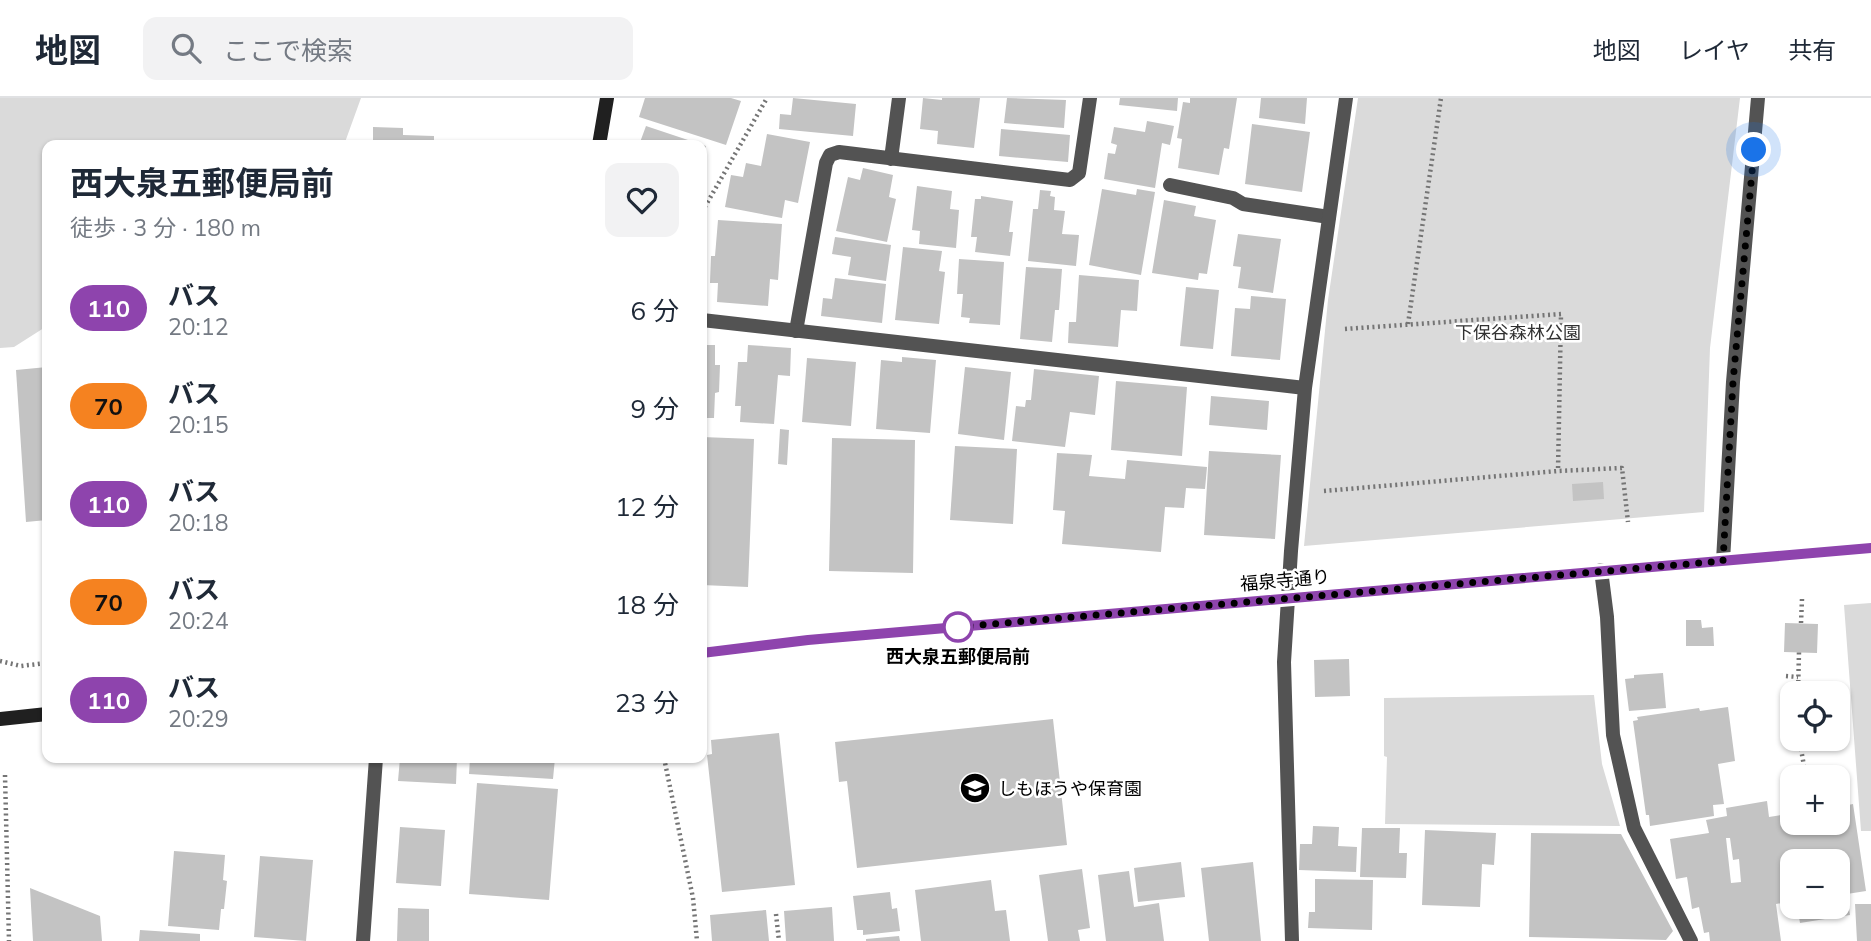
<!DOCTYPE html>
<html lang="ja">
<head>
<meta charset="utf-8">
<style>
  body { margin:0; font-family:Mulish,"Noto Sans JP",sans-serif; background:#f2f2f3; color:#1f2937; height:100vh; display:flex; flex-direction:column; font-size:26px; white-space:nowrap }
  * { box-sizing:border-box; margin:0 }
  p { font-size:23px; color:#747a83 }
  .icon { flex:none; width:38px; height:38px; fill:none; stroke:currentColor; stroke-width:2; stroke-linecap:round; stroke-linejoin:round }
  .map { position:relative; flex:1; overflow:hidden }
  .sheet { position:absolute; left:42px; top:42px; width:665px; height:623px; display:flex; flex-direction:column; background:#fff; border-radius:14px; box-shadow:0 2px 5px #0004 }
  .sheet>* { flex:none }
  .badge { padding:0 14px; border-radius:23px; font-size:24px; line-height:46px }
  .buttons { position:absolute; left:1780px; top:583px; display:grid; gap:14px }
  .buttons a { display:grid; place-items:center; width:70px; height:70px; border-radius:14px; background:#fff; box-shadow:0 2px 5px #0004; font-size:35px }
  .you { position:absolute; width:35px; height:35px; margin:-18px; border:5px solid #fff; border-radius:50%; background:#1a73e8; box-shadow:0 0 0 10px #1a73e833 }
  .map>.badge { position:absolute; translate:-50% -50%; box-shadow:0 0 0 4px #fff }
  .round { display:grid; place-items:center; flex:none; width:74px; height:74px; border-radius:14px; background:#f2f2f3 }
  .summary { display:flex; align-items:center; justify-content:space-between; height:119px; padding:0 28px }
  h1 { font-size:33px; font-weight:700; line-height:52px }
  ul { padding:0; list-style:none }
  li { display:flex; align-items:center; gap:21px; height:98px; padding:0 28px }
  li div { flex:1 }
  li b { display:block; font-size:26px }
  li em { font-style:normal }
  li .badge { min-width:77px; font-weight:700; text-align:center }
  header { display:flex; align-items:center; gap:42px; box-sizing:border-box; height:98px; padding:0 35px; background:#fff; border-bottom:2px solid #e0e1e3 }
  header strong { font-size:33px }
  nav { display:flex; gap:38px; margin-inline-start:auto; font-size:24px }
  .search { width:490px; height:63px; background:#f2f2f3; display:flex; align-items:center; gap:18px; box-sizing:border-box; padding:0 24px; border-radius:14px; color:#747a83; font-size:26px }
  .map>svg:first-child { display:block }
  .green { fill:#dadada }
  .building { fill:#c3c3c3; fill-rule:evenodd }
  .lines { fill:none; stroke-linecap:round; stroke-linejoin:round }
  .path { stroke:#757575; stroke-width:4.5; stroke-dasharray:2 3.5; stroke-linecap:butt }
  .lane { stroke:#535353; stroke-width:14 }
  .street { stroke:#535353; stroke-width:14 }
  .secondary { stroke:#202020; stroke-width:14 }
  .line-casing { stroke:#fff; stroke-width:16 }
  .line { stroke:#8e44ad; stroke-width:10 }
  .walk { stroke:#000; stroke-width:7; stroke-dasharray:0 12.6 }
  .stop-dot { fill:#fff; stroke:#8e44ad; stroke-width:3.5 }
  .labels { text-anchor:middle; dominant-baseline:central; stroke-width:5; stroke-linejoin:round; paint-order:stroke }
  .park-label { font-size:18px; fill:#313131; stroke:#fff }
  .street-label { font-size:18px; fill:#000; stroke:#fff }
  .stop-label { font-size:18px; font-weight:bold; fill:#000; stroke:#fff }
  .poi-label { font-size:18px; fill:#000; stroke:#fff; text-anchor:start }
</style>
</head>
<body>
<header>
<strong>地図</strong>
<div class="search"><svg class="icon" aria-label="search" viewBox="0 0 24 24"><circle cx="10" cy="10" r="6"/><path d="M15 15l6 6"/></svg>ここで検索</div>
<nav><a>地図</a><a>レイヤ</a><a>共有</a></nav>
</header>
<div class="map">
<svg width="1871" height="843" viewBox="0 0 1871 843">
  <rect width="100%" height="100%" fill="#fff"/>
  <!-- green -->
  <path class="green" d="M0,0h361l-17,47h-297v181l-33,21 -14,1z
    M1358,0h382l-30,250 -6,164 -400,34 24,-246z
    M1871,505v228h-10l-17,-226z
    M1594,597l8,69 18,62 -235,-2 2,-67 -3,-1v-58z"/>
  <!-- building -->
  <path class="building" d="M645,0h86l10,3 -15,44 -87,-28z
    M793,0l63,6 -3,32 -74,-7 1,-15 11,1z
    M923,0l19,2v-2h38l-6,50 -37,-4 1,-13 -18,-2z
    M1007,0l59,2 -2,28 -60,-5z
    M1120,0h58l-1,13 -58,-6z
    M1190,0h47l-8,51 -5,-1 -5,27 -41,-7 4,-29 -5,-1 6,-36 7,1z
    M1261,0h46l-2,26 -46,-6z
    M1147,23l27,5 -4,19 -8,-2 -7,45 -51,-9 4,-26 7,1 2,-9 -6,-2 3,-16 31,5z
    M1252,26l58,8 -8,60 -57,-8z
    M646,28l60,20 -4,11v-12h-63z
    M373,29l30,1v7l31,1v9h-61z
    M1001,31l69,6 -2,27 -69,-6z
    M767,36l43,8 -12,61 -13,-3 -3,18 -57,-11 6,-32 12,2 3,-14 15,3z
    M863,70l30,7 -4,22 7,2 -9,43 -51,-11 12,-54 12,3z
    M917,88l35,5 -2,18 9,1 -3,38 -37,-4 1,-13 -8,-1z
    M1102,91l34,6 1,-6 18,3 -14,83 -52,-10z
    M1040,92l11,1 -1,5 5,1 -1,13 11,1 -3,23 17,1 -3,31 -48,-5 5,-52h5z
    M981,98l32,5 -4,31h4l-3,24 -35,-4 2,-15h-6l4,-38h6z
    M1164,102l32,6 -2,10 22,4 -9,54 -8,-1 -1,7 -46,-7z
    M718,122l64,4 -4,56 -8,-1 -2,27 -51,-4 1,-19h-8l1,-27h4z
    M1238,136l43,5 -8,54 -35,-5 3,-21 -8,-1z
    M835,139l56,8 -5,36 -38,-6 3,-18 -19,-3z
    M903,149l39,4 -3,20 6,1 -6,52 -44,-4z
    M959,161l45,3 -4,63 -31,-2 1,-5 -9,-1 2,-23h-6z
    M1026,169l36,2 -3,41h-4l-3,32 -32,-3z
    M1079,177l60,5 -2,31 -16,-1 -3,37 -50,-4 1,-21h7z
    M835,180l51,6 -4,39 -61,-7 2,-18 9,1z
    M1186,189l33,3 -6,59 -33,-3z
    M1251,198l35,3 -6,61 -49,-4 4,-48 15,1z
    M702,247h13v20h5l-1,27 -4,1 -1,25h-12z
    M748,247l43,3 -1,28 -12,-1 -4,49 -34,-2 1,-16h-6l3,-44h9z
    M902,259l34,3 -6,73 -54,-4 5,-69 21,2z
    M807,260l49,4 -5,64 -49,-4z
    M47,269v153l-21,2 -10,-152z
    M965,269l46,5 -7,68 -46,-6z
    M1034,271l65,7 -4,39 -25,-3 -5,35 -53,-6 4,-35 9,1 1,-7h5z
    M1116,283l71,6 -5,69 -71,-6z
    M1211,298l58,5 -2,29 -58,-5z
    M780,331l9,1 -2,35 -9,-1z
    M702,339l52,2 -6,148 -46,-2z
    M832,340l83,2 -2,133 -84,-2z
    M955,348l62,3 -4,75 -63,-4z
    M1209,353l72,4 -6,84 -71,-4z
    M1057,355l35,2 -3,21 36,3 2,-19 80,7 -2,22 -19,-1 -2,20 -19,-1 -4,45 -99,-8 3,-33 -12,-1z
    M1603,384l1,17 -31,2 -1,-17z
    M42,459h5v60h-2z
    M1686,522h15l1,8 11,-1 1,19h-28z
    M1785,525l33,1 -1,29 -33,-1z
    M1349,561l1,37 -35,1 -1,-37z
    M1663,575l3,35 -37,3 -4,-32 9,-1v-3z
    M1728,609l7,54 -17,3 6,40 -11,1 1,11 -64,10 -1,-11h-3l-13,-94 5,-1 -1,-3 62,-9 1,3z
    M1053,621l14,126 -210,23 -10,-87 -8,1 -4,-40z
    M779,635l16,152 -73,7 -15,-137 5,-1 -1,-14z
    M400,660h57l-1,26 -58,-3z
    M470,660h85l-2,21 -84,-5z
    M477,685l81,6 -9,111 -80,-6z
    M1792,702v22h46v-15l15,-3 13,87 -19,3 3,21 -50,8 -3,-17h41v-45h-46v40l-16,3 5,37h-71l-1,-9 -5,1 -5,-26 -7,2 -5,-32 -11,2 -6,-40 39,-6 -3,-13 21,-4 -1,-8 41,-7 2,16 19,-3 -2,-13zM1726,740h4l3,22 6,-1 2,23 -10,1z
    M1313,728l26,1 -1,19 19,1 -1,25 -57,-2 1,-26h12z
    M400,729l45,3 -4,56 -45,-3z
    M1362,730h38l-1,25h8l-1,25 -46,-1z
    M1425,732l71,3 -2,32 -12,-1 -2,43 -58,-2z
    M1531,735l90,1 52,97 -7,9 -137,-3z
    M174,753l51,4 -2,25 4,1 -3,28h-3l-2,21 -51,-4z
    M260,758l53,4 -7,81 -52,-4z
    M1181,764l4,35 -47,5 -4,-34z
    M1253,764l8,79h-52l-8,-73z
    M1082,771l8,59 -12,2 2,11h-32l-9,-66z
    M1129,773l5,36 25,-4 5,38h-58l-8,-66z
    M1315,781l58,1 -1,50 -64,-2 1,-16h6z
    M991,782l4,31 11,-1 4,31h-89l-6,-51z
    M30,790l70,28 2,25h-69z
    M890,794l2,17 5,-1 3,23 -37,4v-5h-6l-4,-34z
    M1855,806h16v37h-14z
    M832,809l2,34h-48l-2,-30z
    M398,810l31,1v32h-32z
    M766,812l3,31h-57l-2,-26z
    M140,832l60,4v7h-61z
    M899,838l1,5h-34v-2z"/>
  <g class="lines">
    <!-- path -->
    <path class="path" d="M702,114l65,-114
      M1408,226l33,-226
      M1345,231l216,-15 -3,157
      M1324,393l234,-20 64,-3 6,54
      M1801,525l1,-24
      M0,563l21,5 26,-3
      M1786,578l12,1
      M1798,595l1,-41
      M1799,640l7,39
      M664,660l29,140 4,43
      M5,677l4,166
      M776,816l3,27"/>
    <!-- lane -->
    <path class="lane" d="M891,61l8,-61
      M1170,87l63,13 10,6 86,13
      M796,233l30,-168 4,-8 9,-3 231,28 9,-7 11,-75"/>
    <!-- street -->
    <path class="street" d="M702,222l603,68
      M1723,463l10,-179 25,-284
      M1601,472l6,47 6,118 21,93 57,113
      M363,843l13,-183
      M1292,843l-8,-279 7,-111 14,-163 41,-290"/>
    <!-- secondary -->
    <path class="secondary" d="M599,47l8,-47
      M702,555l106,-13 1063,-92
      M0,621l47,-5"/>
  </g>
  <g class="lines">
    <!-- line casing -->
    <g class="line-casing">
      <path id="line" d="M702,555l106,-13 1063,-92"/>
    </g>
    <!-- line -->
    <use href="#line" class="line"/>
    <!-- walk -->
    <path class="walk" d="M958,529l765,-66 10,-179 21,-232"/>
  </g>
  <!-- icons -->
  <defs>
    <g id="school-disc" transform="scale(1.575)"><circle r="9.5" fill="#000" stroke="#fff"/><path d="M0-5L7-2L0 1L-7-2ZM-4 1L0 2.5L4 1V4Q0 6-4 4Z" fill="#fff"/></g>
  </defs>
  <g fill-rule="evenodd">
    <use href="#school-disc" x="975" y="690"/>
  </g>
  <!-- markers -->
  <circle class="stop-dot" cx="958" cy="529" r="14"/>
  <g class="labels">
    <!-- park labels -->
    <g class="park-label">
      <text x="1518" y="234">下保谷森林公園</text>
    </g>
    <!-- street labels -->
    <g class="street-label">
      <text transform="translate(1285 482) rotate(-5)">福泉寺通り</text>
    </g>
    <!-- stop labels -->
    <g class="stop-label">
      <text x="958" y="558">西大泉五郵便局前</text>
    </g>
    <!-- poi labels -->
    <g class="poi-label">
      <text x="998" y="690">しもほうや保育園</text>
    </g>
  </g>
</svg>
<div class="buttons">
<a><svg class="icon" aria-label="locate" viewBox="0 0 24 24"><circle cx="12" cy="12" r="6"/><path d="M12 2v4M12 18v4M2 12h4M18 12h4"/></svg></a>
<a>+</a>
<a>−</a>
</div>
<div class="you" style="left:1754px;top:52px"></div>
<section class="sheet">
<div class="summary"><div><h1>西大泉五郵便局前</h1><p>徒歩 · 3 分 · 180 m</p></div><a class="round"><svg class="icon" aria-label="heart" viewBox="0 0 24 24"><path d="M12 20l-8-8c-3-5 5-10 8-4 3-6 11-1 8 4z"/></svg></a></div>
<ul>
<li><span class="badge" style="background:#8e44ad;color:#fff">110</span><div><b>バス</b><p>20:12</p></div><em>6 分</em></li>
<li><span class="badge" style="background:#f58220;color:#111">70</span><div><b>バス</b><p>20:15</p></div><em>9 分</em></li>
<li><span class="badge" style="background:#8e44ad;color:#fff">110</span><div><b>バス</b><p>20:18</p></div><em>12 分</em></li>
<li><span class="badge" style="background:#f58220;color:#111">70</span><div><b>バス</b><p>20:24</p></div><em>18 分</em></li>
<li><span class="badge" style="background:#8e44ad;color:#fff">110</span><div><b>バス</b><p>20:29</p></div><em>23 分</em></li>
</ul>
</section>
</div>
</body>
</html>
